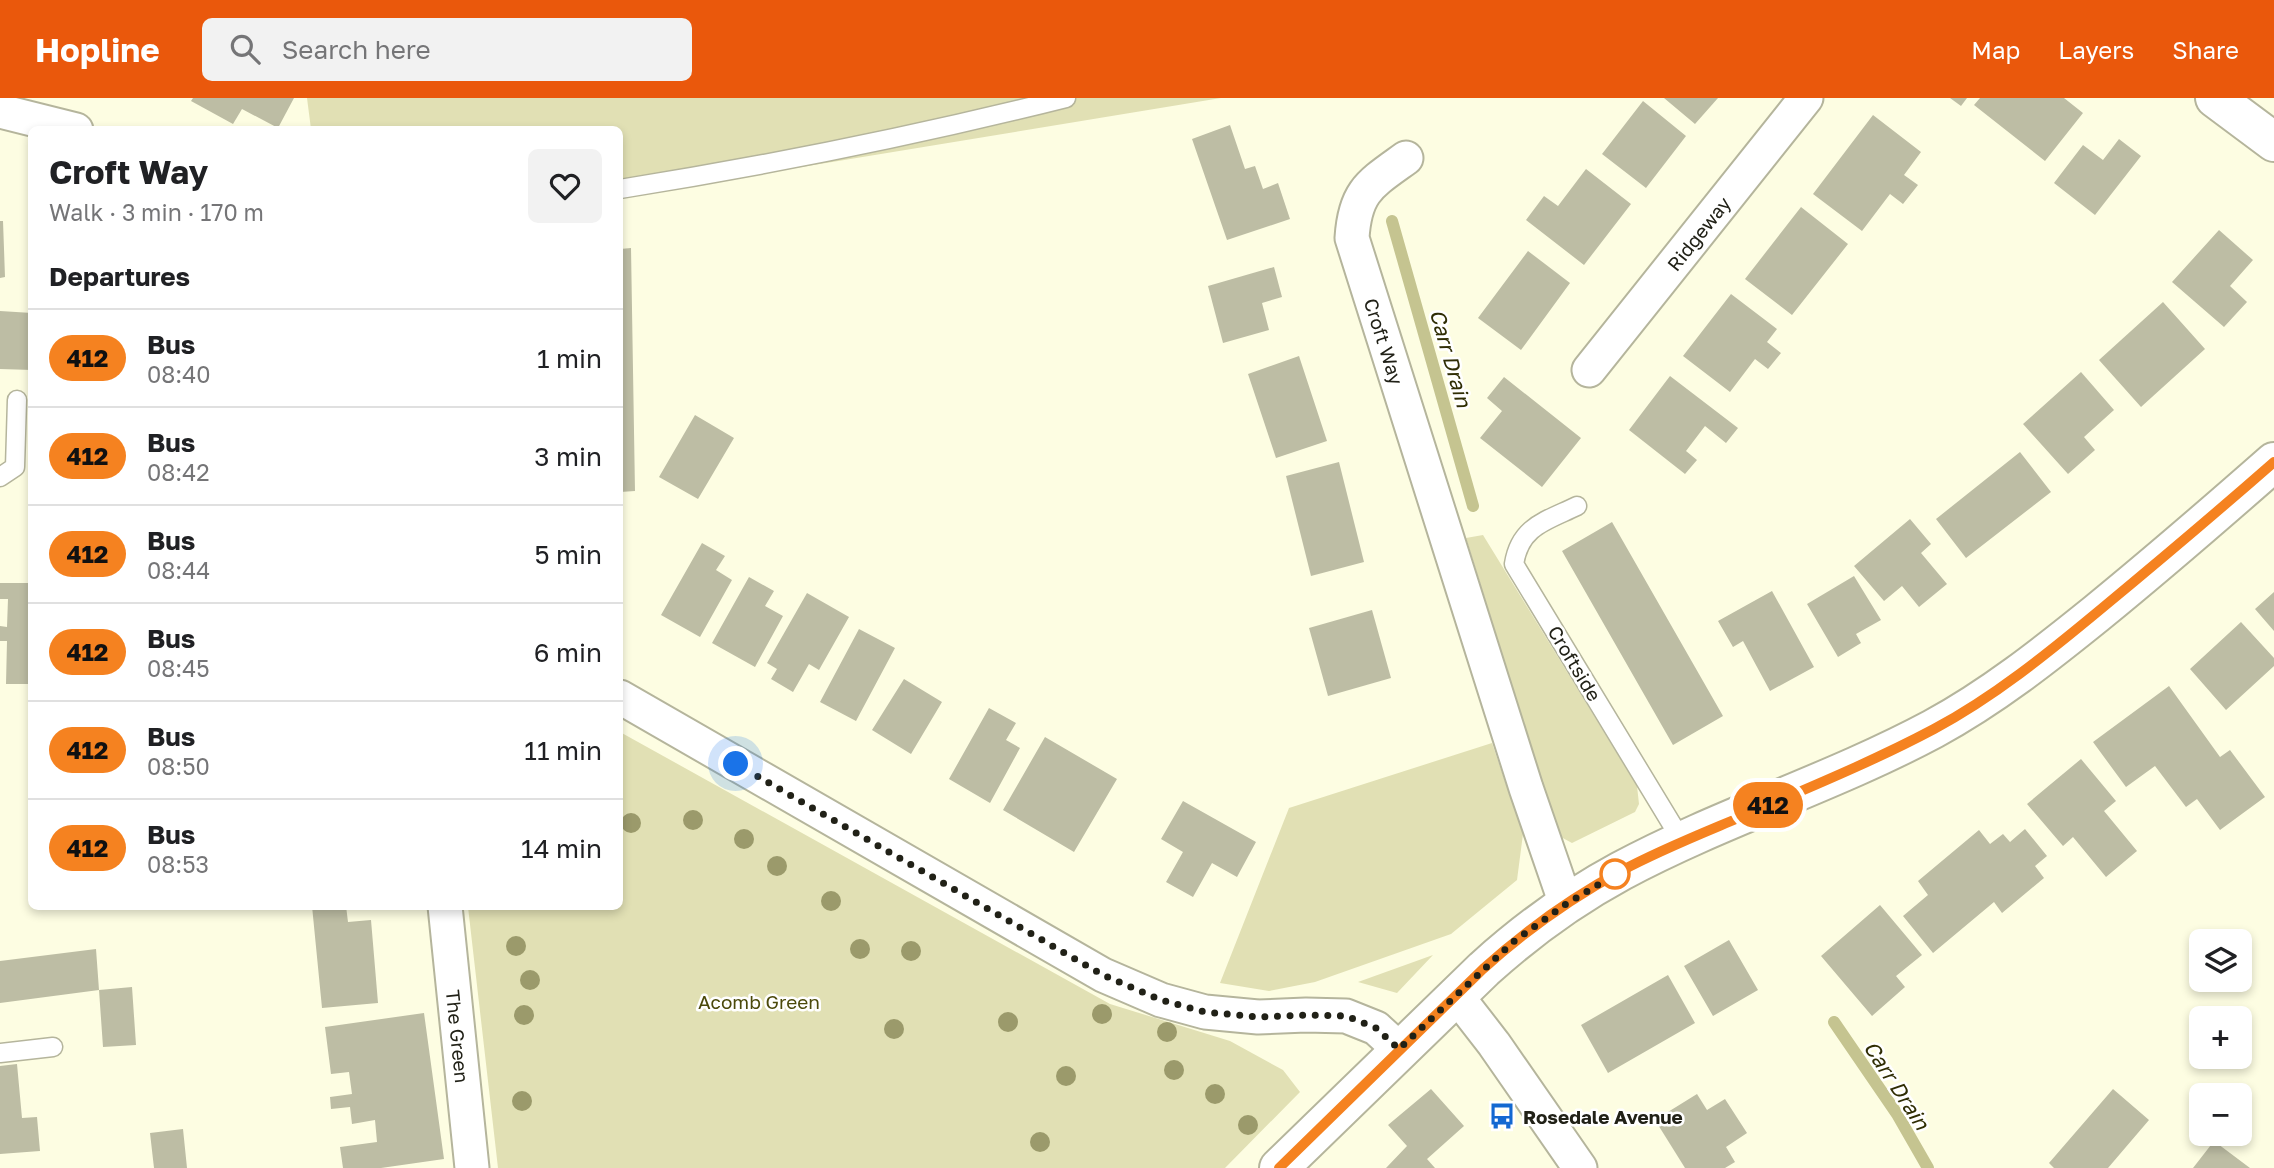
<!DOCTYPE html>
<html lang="en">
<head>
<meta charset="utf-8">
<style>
  body { margin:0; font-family:"Golos Text",sans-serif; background:#f2f2f2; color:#202124; height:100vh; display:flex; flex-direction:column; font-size:26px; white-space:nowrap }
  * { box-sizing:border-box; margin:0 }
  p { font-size:23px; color:#757577 }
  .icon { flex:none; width:38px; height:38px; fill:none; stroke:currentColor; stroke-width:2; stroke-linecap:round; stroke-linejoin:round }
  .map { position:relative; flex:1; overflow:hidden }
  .drawer { position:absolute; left:28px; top:28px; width:595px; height:784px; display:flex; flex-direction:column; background:#fff; border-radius:10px; box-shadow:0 4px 10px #0003 }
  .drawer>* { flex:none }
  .badge { padding:0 14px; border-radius:23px; font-size:24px; line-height:46px }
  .controls { position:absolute; left:2189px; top:831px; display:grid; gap:14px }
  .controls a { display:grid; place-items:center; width:63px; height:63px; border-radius:10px; background:#fff; box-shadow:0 4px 10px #0003; font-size:35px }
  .you { position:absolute; width:35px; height:35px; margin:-18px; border:5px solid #fff; border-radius:50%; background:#1a73e8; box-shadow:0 0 0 10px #1a73e833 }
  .map>.badge { position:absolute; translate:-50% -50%; box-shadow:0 0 0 4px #fff }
  h2 { padding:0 21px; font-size:26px; line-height:63px }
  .round { display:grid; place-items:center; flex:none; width:74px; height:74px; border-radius:10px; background:#f2f2f2 }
  .headline { display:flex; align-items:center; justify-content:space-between; height:119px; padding:0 21px }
  h1 { font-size:33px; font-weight:700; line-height:52px }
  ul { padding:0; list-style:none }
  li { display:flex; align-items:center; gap:21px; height:98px; padding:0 21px; border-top:2px solid #e0e0e0 }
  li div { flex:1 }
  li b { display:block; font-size:26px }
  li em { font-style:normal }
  li .badge { min-width:77px; font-weight:700; text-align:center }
  header { display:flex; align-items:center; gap:42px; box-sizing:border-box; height:98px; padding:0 35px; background:#ea580c; color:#fff }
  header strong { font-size:33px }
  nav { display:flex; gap:38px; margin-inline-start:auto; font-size:24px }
  .search { width:490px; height:63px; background:#f2f2f2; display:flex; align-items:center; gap:18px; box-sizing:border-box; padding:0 24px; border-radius:10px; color:#757577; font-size:26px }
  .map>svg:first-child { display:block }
  .green { fill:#e1e0b4 }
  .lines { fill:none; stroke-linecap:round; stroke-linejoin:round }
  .stream { stroke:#c5c490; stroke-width:12 }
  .building { fill:#bdbda4 }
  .service-casing { stroke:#b5b59c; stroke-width:21 }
  .minor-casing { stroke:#b5b59c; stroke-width:37 }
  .tertiary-casing { stroke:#b5b59c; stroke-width:42 }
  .secondary-casing { stroke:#b5b59c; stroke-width:42 }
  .service { stroke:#fff; stroke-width:18 }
  .minor { stroke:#fff; stroke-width:33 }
  .tertiary { stroke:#fff; stroke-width:38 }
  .secondary { stroke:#fff; stroke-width:38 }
  .tree { fill:#9b9a6b }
  .line-casing { stroke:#fff; stroke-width:16 }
  .line { stroke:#f58220; stroke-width:10 }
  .walk { stroke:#212117; stroke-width:7; stroke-dasharray:0 12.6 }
  .stop-dot { fill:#fff; stroke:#f58220; stroke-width:3.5 }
  .labels { text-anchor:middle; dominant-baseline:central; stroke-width:5; stroke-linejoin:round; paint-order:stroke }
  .street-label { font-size:19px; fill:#212117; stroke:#fff }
  .park-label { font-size:19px; fill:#4b490a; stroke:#fff }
  .poi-label { font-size:19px; font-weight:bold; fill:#212117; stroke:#fff; text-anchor:start }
  .water-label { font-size:21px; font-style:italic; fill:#2f2d03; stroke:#fff }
</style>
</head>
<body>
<header>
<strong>Hopline</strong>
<div class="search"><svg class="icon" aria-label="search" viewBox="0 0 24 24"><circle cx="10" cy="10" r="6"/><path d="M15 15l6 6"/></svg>Search here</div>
<nav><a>Map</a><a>Layers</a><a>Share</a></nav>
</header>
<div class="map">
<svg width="2274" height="1070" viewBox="0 0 2274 1070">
  <rect width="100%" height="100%" fill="#fdfde2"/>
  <!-- green -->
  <path class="green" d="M307,0h914l-601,99v-67l-309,-1z
    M1483,437l154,251 2,18 -4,8 -63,31 -13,-7 -93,-298z
    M620,634l490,272 120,37 53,29 17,22 -75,76h-727l-30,-261 152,-1z
    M1492,645l31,91 -6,46 -66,54 -136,48 -46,9 -49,-8 69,-175z
    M1433,857l-36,38 -39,-11z"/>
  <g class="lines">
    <!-- stream -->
    <path class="stream" d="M1392,123l81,285
      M1834,924l63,92 31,54"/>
  </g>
  <!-- building -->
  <path class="building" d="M193,0h101l-16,30 -36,-19 -9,15 -42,-23z
    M1664,0h54l-23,26z
    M1950,0h17l-6,8z
    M1980,0h84l19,15 -38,48 -71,-56z
    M1643,3l43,35 -40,52 -44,-34z
    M1873,17l48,37 -17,23 14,10 -15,19 -13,-10 -28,37 -49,-37z
    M1230,27l15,44 10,-3 8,23 15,-6 12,36 -63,21 -35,-101z
    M2119,41l22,17 -46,59 -41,-32 29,-38 20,15z
    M1586,71l45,35 -47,61 -58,-45 18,-24 14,10z
    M1801,109l47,37 -56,71 -47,-36z
    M0,123h3l2,56 -5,1z
    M2219,132l34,30 -23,26 17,16 -23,25 -52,-45z
    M631,150l4,243 -15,1v-243z
    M1528,153l42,32 -49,67 -43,-32z
    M1274,169l8,30 -20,6 7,27 -46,13 -15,-57z
    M1731,196l46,35 -10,13 14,11 -13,16 -13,-10 -25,33 -47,-36z
    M2163,204l42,47 -64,58 -42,-47z
    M0,213l32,2v57l-32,-1z
    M1299,258l28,85 -51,17 -28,-84z
    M2081,274l33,38 -30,27 11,13 -27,24 -45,-50z
    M1670,278l68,52 -12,15 -21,-17 -19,25 11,9 -12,14 -56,-44z
    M1504,279l77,61 -39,49 -62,-49 22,-27 -15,-13z
    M695,317l39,23 -36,61 -39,-22z
    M2020,354l31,40 -85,66 -30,-39z
    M1339,364l25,100 -53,14 -25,-100z
    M1910,421l21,25 -10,9 26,31 -28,23 -17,-21 -18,15 -30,-35z
    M1612,424l111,194 -50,29 -111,-194z
    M702,445l23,13 -9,14 16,10 -32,57 -39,-22z
    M1854,478l27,44 -25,14 5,9 -23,14 -31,-53z
    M749,479l25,14 -9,15 18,10 -28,51 -43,-24z
    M0,485h32v101h-26l1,-43h-7v-15l7,1 1,-28h-8z
    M1772,493l42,76 -44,24 -27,-50 -10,6 -15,-26z
    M2274,494v39l-19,-22z
    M807,495l42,24 -30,53 -10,-6 -16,28 -22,-13 6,-10 -10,-6z
    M1372,512l19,68 -63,18 -19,-68z
    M2241,524l33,36v8l-48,44 -36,-41z
    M859,531l36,19 -39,73 -36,-19z
    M904,581l38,23 -31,52 -39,-24z
    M2169,588l51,71 10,-7 35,47 -45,33 -23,-31 -11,8 -31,-41 -29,21 -33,-45z
    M989,610l27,15 -10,17 14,8 -30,55 -41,-24z
    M1045,639l72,42 -43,73 -71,-42z
    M2081,661l35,42 -12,10 33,40 -31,26 -33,-40 -10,9 -36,-42z
    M1183,703l73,41 -19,35 -25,-14 -19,34 -27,-15 17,-30 -22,-13z
    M2025,731l22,27 -12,10 9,12 -42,35 -8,-11 -61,51 -30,-37 25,-21 -10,-14 61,-51 11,14 13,-10 7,8z
    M1880,807l42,50 -26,21 9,11 -33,29 -51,-60z
    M312,808h34l2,16 23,-2 7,83 -56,5z
    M1729,842l29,50 -45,26 -29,-50z
    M96,851l3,41 -99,13v-42z
    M1668,877l27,48 -87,50 -27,-48z
    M132,889l4,58 -33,2 -4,-57z
    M424,915l20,146 -63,9h-38l-3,-21 37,-5 -2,-22 -23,4 -2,-17 -19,2 -1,-12 22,-3 -3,-22 -18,2 -6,-47z
    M17,966l5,54 15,-1 3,34 -40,3v-88z
    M1431,991l33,37 -37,33 8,9h-49l21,-22 -19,-21z
    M2113,991l36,31 -41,48h-54l-5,-5z
    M1697,996l10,16 18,-11 22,34 -21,14 9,15 -10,6h-40l-30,-48z
    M183,1031l4,39h-33l-4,-35z
    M2214,1043l36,27h-57z"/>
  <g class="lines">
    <!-- service casing -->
    <g class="service-casing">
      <path id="service" d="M620,91c150,-24 299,-54 446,-91
        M0,379l15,-10 2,-67
        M1577,408c-31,15 -57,20 -63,58l168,277
        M0,955l53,-6"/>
    </g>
    <!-- minor casing -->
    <g class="minor-casing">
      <g id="minor">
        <path d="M0,13l76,19"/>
        <path id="s1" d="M1406,60c-36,26 -51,33 -54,80l174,550 40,116"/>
        <path id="s2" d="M1589,272l217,-272"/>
        <path d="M620,599l483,278 58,25 44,12 53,5 48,-2 40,1 30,12 23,21"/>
        <path id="s3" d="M445,808l27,262"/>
        <path d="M1456,897l38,49 86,124"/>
      </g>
    </g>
    <!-- tertiary casing -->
    <g class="tertiary-casing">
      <path id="tertiary" d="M2215,0l59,44"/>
    </g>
    <!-- secondary casing -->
    <g class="secondary-casing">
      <path id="secondary" d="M1279,1070l205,-199c42,-38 87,-71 137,-98 101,-54 211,-88 312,-142 59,-32 112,-74 164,-116 60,-49 119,-100 177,-151"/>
    </g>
    <!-- service -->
    <use href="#service" class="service"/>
    <!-- minor -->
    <use href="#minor" class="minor"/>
    <!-- tertiary -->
    <use href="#tertiary" class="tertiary"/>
    <!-- secondary -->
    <use href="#secondary" class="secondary"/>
  </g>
  <!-- trees -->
  <g class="tree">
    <circle cx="693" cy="722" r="10"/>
    <circle cx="631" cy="725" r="10"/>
    <circle cx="744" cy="741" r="10"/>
    <circle cx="777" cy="768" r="10"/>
    <circle cx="831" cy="803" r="10"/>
    <circle cx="516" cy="848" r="10"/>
    <circle cx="860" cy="851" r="10"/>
    <circle cx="911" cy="853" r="10"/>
    <circle cx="530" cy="882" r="10"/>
    <circle cx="1102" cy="916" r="10"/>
    <circle cx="524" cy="917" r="10"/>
    <circle cx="1008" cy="924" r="10"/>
    <circle cx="894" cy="931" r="10"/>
    <circle cx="1167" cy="934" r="10"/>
    <circle cx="1174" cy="972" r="10"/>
    <circle cx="1066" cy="978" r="10"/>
    <circle cx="1215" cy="996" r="10"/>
    <circle cx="522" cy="1003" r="10"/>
    <circle cx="1248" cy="1027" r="10"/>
    <circle cx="1040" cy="1044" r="10"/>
  </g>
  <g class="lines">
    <!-- line casing -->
    <g class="line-casing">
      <path id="line" d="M1279,1070l204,-199c42,-38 88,-71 138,-98 37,-20 77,-36 115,-52 67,-29 134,-56 198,-90 60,-32 114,-76 167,-120 58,-48 116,-97 173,-147"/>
    </g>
    <!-- line -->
    <use href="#line" class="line"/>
    <!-- walk -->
    <path class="walk" d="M736,666l367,211 58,25 44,12 53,5 48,-2 40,1 30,12 23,21 114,-107 53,-38 55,-33 -6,3"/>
  </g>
  <!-- icons -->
  <defs>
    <g id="bus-bare" transform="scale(2.1)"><path d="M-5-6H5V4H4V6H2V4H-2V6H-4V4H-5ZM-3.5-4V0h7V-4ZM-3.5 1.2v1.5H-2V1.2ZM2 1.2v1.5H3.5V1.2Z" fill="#1368d1" stroke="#fff" stroke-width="2.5" paint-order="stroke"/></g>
  </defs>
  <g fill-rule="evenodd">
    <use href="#bus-bare" x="1502" y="1018"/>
  </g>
  <!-- markers -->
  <circle class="stop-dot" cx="1615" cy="776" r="14"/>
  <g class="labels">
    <!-- street labels -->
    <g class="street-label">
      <text stroke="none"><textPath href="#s2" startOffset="175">Ridgeway</textPath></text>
      <text stroke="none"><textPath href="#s1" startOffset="210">Croft Way</textPath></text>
      <text transform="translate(1575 565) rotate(59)">Croftside</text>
      <text stroke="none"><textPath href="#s3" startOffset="131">The Green</textPath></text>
    </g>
    <!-- park labels -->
    <g class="park-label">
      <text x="759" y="903">Acomb Green</text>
    </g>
    <!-- poi labels -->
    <g class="poi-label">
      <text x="1523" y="1018">Rosedale Avenue</text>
    </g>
    <!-- water labels -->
    <g class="water-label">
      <text transform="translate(1451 260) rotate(74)">Carr Drain</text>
      <text transform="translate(1897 987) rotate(57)">Carr Drain</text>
    </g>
  </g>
</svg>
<div class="controls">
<a><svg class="icon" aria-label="layers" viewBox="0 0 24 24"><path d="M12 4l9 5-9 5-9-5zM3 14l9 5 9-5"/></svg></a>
<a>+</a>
<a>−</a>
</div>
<div class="you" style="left:736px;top:666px"></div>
<b class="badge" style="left:1768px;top:707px;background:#f58220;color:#111">412</b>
<section class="drawer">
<div class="headline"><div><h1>Croft Way</h1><p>Walk · 3 min · 170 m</p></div><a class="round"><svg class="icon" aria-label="heart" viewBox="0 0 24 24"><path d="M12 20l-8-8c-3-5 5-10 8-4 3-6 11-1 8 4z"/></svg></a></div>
<h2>Departures</h2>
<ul>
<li><span class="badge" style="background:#f58220;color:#111">412</span><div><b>Bus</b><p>08:40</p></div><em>1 min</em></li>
<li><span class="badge" style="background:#f58220;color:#111">412</span><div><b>Bus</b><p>08:42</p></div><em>3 min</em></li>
<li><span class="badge" style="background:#f58220;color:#111">412</span><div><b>Bus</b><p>08:44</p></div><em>5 min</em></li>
<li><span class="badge" style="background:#f58220;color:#111">412</span><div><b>Bus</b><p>08:45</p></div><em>6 min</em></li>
<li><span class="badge" style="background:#f58220;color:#111">412</span><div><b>Bus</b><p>08:50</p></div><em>11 min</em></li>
<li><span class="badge" style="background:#f58220;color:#111">412</span><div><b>Bus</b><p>08:53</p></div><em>14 min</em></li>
</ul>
</section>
</div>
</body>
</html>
